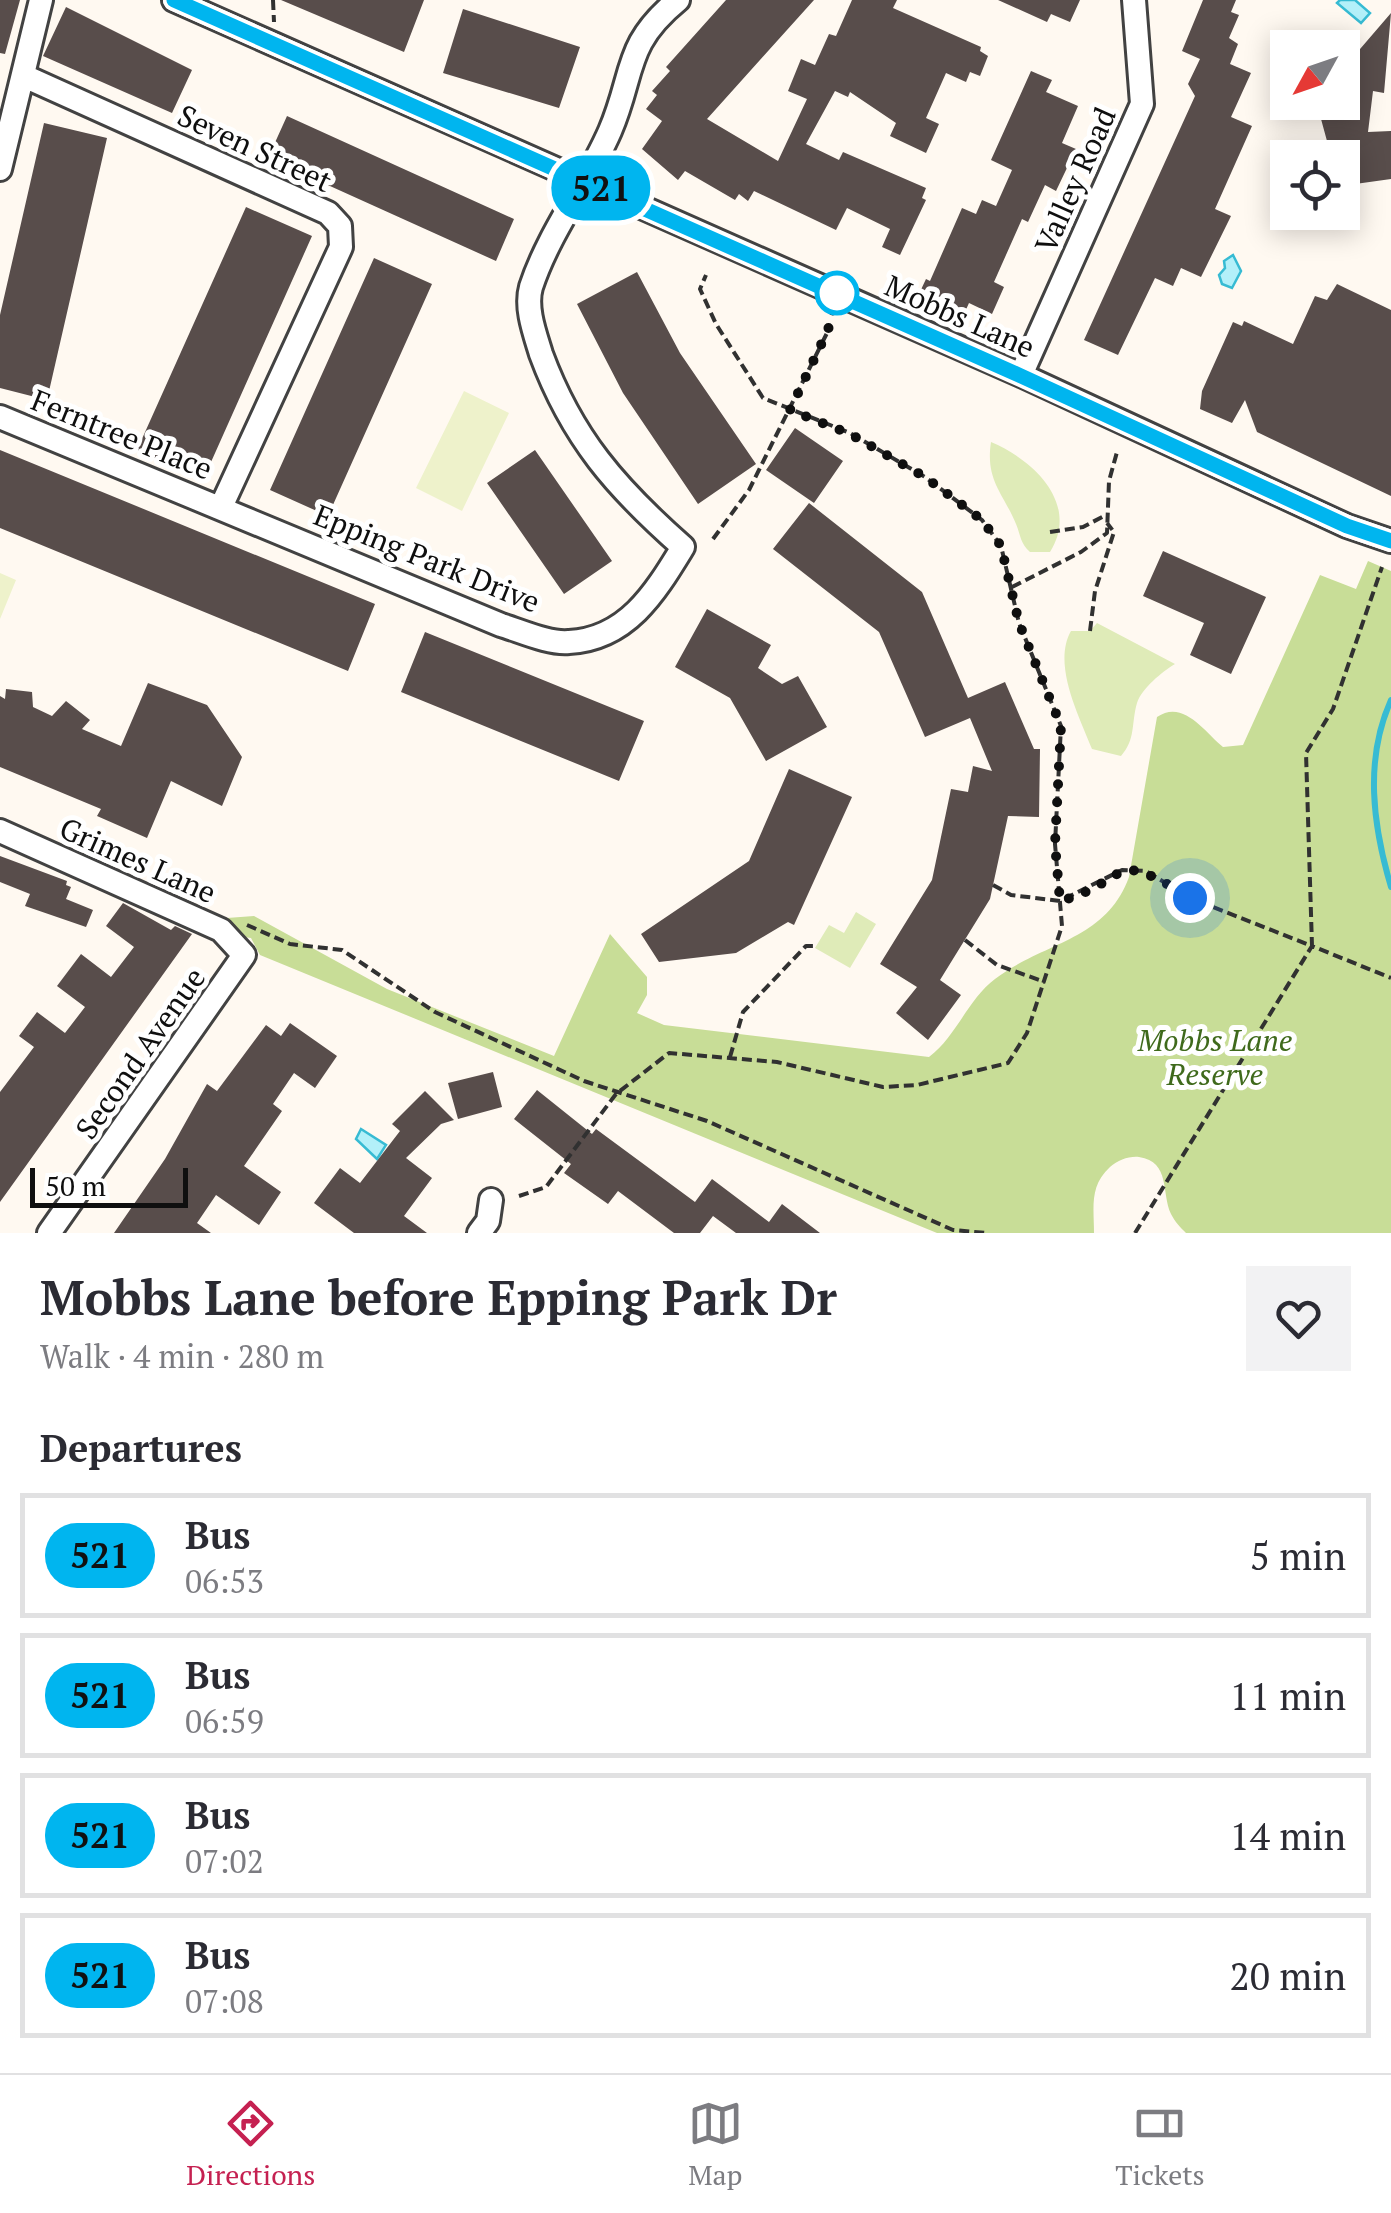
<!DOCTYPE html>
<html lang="en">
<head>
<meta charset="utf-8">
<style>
  body { margin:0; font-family:"PT Serif",serif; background:#f2f2f3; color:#2b2b33; height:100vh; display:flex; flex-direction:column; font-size:38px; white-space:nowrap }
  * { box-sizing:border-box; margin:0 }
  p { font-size:32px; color:#7c7c81 }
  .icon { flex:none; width:55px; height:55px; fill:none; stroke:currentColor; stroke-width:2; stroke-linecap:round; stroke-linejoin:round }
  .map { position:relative; height:1233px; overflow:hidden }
  .side { display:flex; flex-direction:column; background:#fff; flex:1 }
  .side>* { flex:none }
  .badge { padding:0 20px; border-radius:32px; font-size:35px; line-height:65px }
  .needle { width:65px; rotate:230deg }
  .fabs { position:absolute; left:1270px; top:30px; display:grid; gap:20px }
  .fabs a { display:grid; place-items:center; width:90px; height:90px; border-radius:0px; background:#fff; box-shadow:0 5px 25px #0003; font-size:50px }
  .scale { position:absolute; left:30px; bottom:25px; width:158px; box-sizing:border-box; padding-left:10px; border:5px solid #0f0f0f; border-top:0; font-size:28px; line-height:35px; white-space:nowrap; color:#0f0f0f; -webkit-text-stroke:8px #fff; paint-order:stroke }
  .you { position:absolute; width:50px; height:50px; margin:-25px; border:8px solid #fff; border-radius:50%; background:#1a73e8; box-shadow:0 0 0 15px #1a73e833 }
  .map>.badge { position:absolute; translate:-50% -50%; box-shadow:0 0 0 5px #fff }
  h2 { padding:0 40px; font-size:38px; line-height:90px }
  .round { display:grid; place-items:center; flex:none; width:105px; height:105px; border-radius:0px; background:#f2f2f3 }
  .overview { display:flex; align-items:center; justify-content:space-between; height:170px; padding:0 40px }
  h1 { font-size:48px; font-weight:700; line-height:75px }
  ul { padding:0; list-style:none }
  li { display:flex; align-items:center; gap:30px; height:125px; margin:0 20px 15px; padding:0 20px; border:5px solid #e1e1e2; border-radius:0px }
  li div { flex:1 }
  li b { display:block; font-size:38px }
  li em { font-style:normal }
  li .badge { min-width:110px; font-weight:700; text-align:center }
  .dock { display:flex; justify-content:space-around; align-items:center; height:140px; border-top:2px solid #e1e1e2; background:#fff; font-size:28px; color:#7c7c81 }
  .dock a { display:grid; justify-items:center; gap:5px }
  .dock .on { color:#c52151 }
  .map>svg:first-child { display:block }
  .green { fill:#dfebb8 }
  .forest { fill:#c8dd97 }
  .pitch { fill:#eef2cb }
  .water { fill:#b3f0f9; stroke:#37bbd3; stroke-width:2.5 }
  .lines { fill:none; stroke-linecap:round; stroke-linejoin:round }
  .stream { stroke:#37bbd3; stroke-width:6 }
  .building { fill:#584d4b }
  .minor-casing { stroke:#424242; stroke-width:28 }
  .path { stroke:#313131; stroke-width:4; stroke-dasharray:10 5; stroke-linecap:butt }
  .minor { stroke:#fff; stroke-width:22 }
  .line-casing { stroke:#fff; stroke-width:22 }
  .line { stroke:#00b5ef; stroke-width:15 }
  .walk { stroke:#0f0f0f; stroke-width:10; stroke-dasharray:0 18 }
  .stop-dot { fill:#fff; stroke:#00b5ef; stroke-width:5 }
  .labels { text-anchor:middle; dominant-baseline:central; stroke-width:10; stroke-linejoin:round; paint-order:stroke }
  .street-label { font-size:30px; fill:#0f0f0f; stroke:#fff }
  .park-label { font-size:30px; font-style:italic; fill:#3f6a1c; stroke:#fff }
</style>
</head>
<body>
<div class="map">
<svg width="1391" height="1233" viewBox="0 0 1391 1233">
  <rect width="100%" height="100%" fill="#fff9f1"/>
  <!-- green -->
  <path class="green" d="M991,442c43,18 89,62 59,110h-20c-10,-9 -9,-16 -14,-28 -12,-30 -31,-43 -25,-82z
    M1097,623l78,41c-13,8 -33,24 -38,39 -6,21 -1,36 -16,53l-29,-7c-13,-33 -40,-85 -21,-118h19z
    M856,912l20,12 -26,44 -35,-20 14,-23 15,8z"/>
  <!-- forest -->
  <path class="forest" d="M1368,561l23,10v662h-205c-6,-6 -11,-11 -15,-19 -10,-21 0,-52 -32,-57 -10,-1 -21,3 -29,10 -21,19 -16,41 -16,66h-157l-677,-278 -9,-17 -15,-2 -9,-18 27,-2 133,73 167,67 56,-122 37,43v18l-10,18 27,12 265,32c27,-20 39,-58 66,-78 48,-37 111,-38 134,-102l28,-160c26,-18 47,14 66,30l20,-2 77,-170 36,14z"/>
  <!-- pitch -->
  <path class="pitch" d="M464,391l45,22 -47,98 -46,-23z
    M0,573l16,7 -16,39z"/>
  <!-- water -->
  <path class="water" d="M1340,0h15l15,13 -9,10 -24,-20z
    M1233,255l8,16 -9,17 -10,-4 -3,-9 6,-7 -1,-7z
    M361,1129l25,16 -9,14 -21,-20z"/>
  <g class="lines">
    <!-- stream -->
    <path class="stream" d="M1391,700c-27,60 -18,126 0,187"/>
  </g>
  <!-- building -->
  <path class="building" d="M0,0h20l-15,54 -5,-1z
    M281,0h143l-20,52z
    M726,0h88l-107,119 71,42 29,-62 -19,-8 13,-32 14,6 14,-31 7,2 16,-36h45l-4,8 88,39 -1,4 8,5 -8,20 -10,-4 -4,10 -20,-9 -20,45 13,6 -13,29 -36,-17 6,-13 -46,-31 -2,5 -13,-6 -29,53 33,16 4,-8 83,36 -4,10 4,2 -26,55 -18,-8 8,-18 -43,-21 -11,22 -82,-39 -6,10 -9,-7 -4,6 -50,-29 -7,9 -36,-31 20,-28 -16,-12 11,-14 -5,-4 18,-20 -4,-4z
    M998,0h82l-10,22 -19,-8 -4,8z
    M1203,0h33l-5,12 8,3 -10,23 9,6 -8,20 21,9 -20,44 21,9 -37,83 16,7 -30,61 -20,-9 -8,18 -18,-8 -37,77 -34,-15 111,-244 -7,-12 12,-25 -18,-8z
    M66,7l126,63 -20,43 -129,-57z
    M463,9l117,38 -21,61 -116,-35z
    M1391,13l-7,80 -11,-2 -5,41 23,-1v48l-43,6 -6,-4v-23h-21l-3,-16 9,-1 -6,-22 5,-17h16v-32z
    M1031,71l21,9 -6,12 32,14 -16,37 14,6 -20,42 -11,-6 -17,37 -6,-3 -28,63 10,5 -12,27 -23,-11 -5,11 -30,-15 -2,4 -14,-7 8,-17 4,2 32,-73 14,6 6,-14 14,6 16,-36 -21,-10z
    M287,116l227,103 -18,42 -228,-103z
    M44,123l63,15 -60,262 -47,-12v-73z
    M246,207l66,29 -109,244 -66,-30z
    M374,258l58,26 -104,232 -58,-26z
    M637,272l43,81 76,111 -58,40 -75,-111 -46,-89z
    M1337,284l54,26v186l-134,-64 -12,-32 -13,23 -32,-14 2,-18 31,-69 9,4 2,-5 49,23 22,-48 12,4z
    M795,428l48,33 -29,42 -48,-33z
    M0,450l375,154 -27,67 -348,-143z
    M535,450l77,111 -48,33 -77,-111z
    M809,503l113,89 46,106 37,-16 29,67h6l-1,68 -31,-1 -18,83 -50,81 21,15 -33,45 -32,-27 21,-26 -37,-23 52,-84 19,-91 17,3 5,-26 19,5 -22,-53 -45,19 -46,-105 -106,-83z
    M1163,551l103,46 -35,77 -41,-19 14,-32 -61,-27z
    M707,609l64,36 -13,23 24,16 16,-8 29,51 -61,34 -36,-63 -55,-31z
    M425,632l219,89 -25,60 -218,-89z
    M148,683l59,22 35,52 -20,49 -51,-25 -24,57 -50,-22 4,-7 -101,-42v-71l5,3 1,-10 26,3 1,15 19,9 14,-15 24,19 -8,9 39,17z
    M789,769l63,28 -58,128 -6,-3 -52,31 -77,9 -18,-28 108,-73z
    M0,856l67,25 -1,4 5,2 -5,12 27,11 -7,17 -61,-21 5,-12 -30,-12z
    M123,903l48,27 4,-4 17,8 -192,268v-110l34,-45 -15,-11 18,-24 28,21 20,-26 -28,-21 24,-32 30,23 23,-30 -28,-21z
    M290,1023l47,33 -22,32 -21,-15 -21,31 9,7 -38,55 37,26 -22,33 -43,-30 -19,28 14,10h-97l51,-74 42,-75 10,7 49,-66 15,11z
    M493,1072l9,35 -44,12 -10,-36z
    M537,1090l55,44 4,-5 99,73 17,-23 57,43 13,-18 38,29h-84l-23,-17 -13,17h-26l-56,-42 -10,13 -44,-31 7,-9 -57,-45z
    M425,1091l29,29 -13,4 -35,34 26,20 -28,38 23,17h-73l-40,-30 26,-35 20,15 40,-52 -8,-7z"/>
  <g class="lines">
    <!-- minor casing -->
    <g class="minor-casing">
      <path id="minor" d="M174,0l847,375 326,151 44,15
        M24,76l304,137 12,13 1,21 -120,260
        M0,169l41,-169
        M1021,375l121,-271 -8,-104
        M0,417l501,208c20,6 48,19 68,17 59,-3 87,-51 114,-95 -67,-59 -111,-109 -142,-193 -6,-20 -16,-46 -10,-67 18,-55 56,-103 79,-156 25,-58 13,-86 68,-131
        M0,831l221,99 23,25 -195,278
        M479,1233l9,-12 3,-21"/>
    </g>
    <!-- path -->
    <path class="path" d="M273,0l1,22
      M1050,532l33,-5 23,-12
      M713,539l36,-49 79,-159
      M1012,587l69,-35 26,-19 2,-52 8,-29
      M1090,631l5,-40 19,-59 -7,-9
      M993,885l18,10 49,6 62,-31 24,1 44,27 122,48 -6,-193 27,-44 49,-142
      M247,925l43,19 52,6 93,62 149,69 123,40 246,109 33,3
      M965,940l32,25 48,17
      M730,1057l13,-45 63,-66h11
      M519,1196l27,-9 70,-93 53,-41 108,9 106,25 34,-2 91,-22 19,-30 35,-107 -7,-82 6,-118 -42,-103 -18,-77 -19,-26 -57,-43 -75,-44 -87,-35 -47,-74 -16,-35 6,-14
      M1135,1233l177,-287 79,32"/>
    <!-- minor -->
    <use href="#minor" class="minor"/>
  </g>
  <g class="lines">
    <!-- line casing -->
    <g class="line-casing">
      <path id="line" d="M174,0l847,376 326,150 44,15"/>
    </g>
    <!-- line -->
    <use href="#line" class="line"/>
    <!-- walk -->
    <path class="walk" d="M837,293l-9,37 -38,80 60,24 75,43 57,43 19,26 18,77 42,103 -6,118 5,57c74,-20 46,-56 130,-3"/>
  </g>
  <!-- markers -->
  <circle class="stop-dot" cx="837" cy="293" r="20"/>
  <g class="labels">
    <!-- street labels -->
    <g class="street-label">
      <text transform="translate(255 148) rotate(25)">Seven Street</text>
      <text transform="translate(1075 180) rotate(-66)">Valley Road</text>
      <text transform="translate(960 316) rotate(24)">Mobbs Lane</text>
      <text transform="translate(122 434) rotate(22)">Ferntree Place</text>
      <text transform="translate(427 558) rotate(22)">Epping Park Drive</text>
      <text transform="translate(138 860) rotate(24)">Grimes Lane</text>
      <text transform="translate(140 1053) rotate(-55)">Second Avenue</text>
    </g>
    <!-- park labels -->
    <g class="park-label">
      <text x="1215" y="1040">Mobbs Lane<tspan x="1215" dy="34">Reserve</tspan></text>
    </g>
  </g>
</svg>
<div class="fabs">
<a><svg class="needle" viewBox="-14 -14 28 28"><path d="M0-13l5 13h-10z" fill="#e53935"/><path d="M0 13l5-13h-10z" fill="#7c7c81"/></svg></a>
<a><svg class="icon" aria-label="locate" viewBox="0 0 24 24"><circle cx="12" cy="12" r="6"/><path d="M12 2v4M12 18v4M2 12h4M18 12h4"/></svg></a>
</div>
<div class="scale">50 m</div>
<div class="you" style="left:1190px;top:898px"></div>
<b class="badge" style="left:601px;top:188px;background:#00b5ef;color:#111">521</b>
</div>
<section class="side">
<div class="overview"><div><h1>Mobbs Lane before Epping Park Dr</h1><p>Walk · 4 min · 280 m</p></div><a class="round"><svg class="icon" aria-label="heart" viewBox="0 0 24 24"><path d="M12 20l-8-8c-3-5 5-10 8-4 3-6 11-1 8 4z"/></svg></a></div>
<h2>Departures</h2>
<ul>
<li><span class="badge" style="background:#00b5ef;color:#111">521</span><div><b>Bus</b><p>06:53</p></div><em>5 min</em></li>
<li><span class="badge" style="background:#00b5ef;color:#111">521</span><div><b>Bus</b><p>06:59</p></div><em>11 min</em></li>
<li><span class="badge" style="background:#00b5ef;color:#111">521</span><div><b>Bus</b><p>07:02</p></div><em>14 min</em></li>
<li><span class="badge" style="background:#00b5ef;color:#111">521</span><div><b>Bus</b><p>07:08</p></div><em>20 min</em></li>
</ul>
</section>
<nav class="dock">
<a class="on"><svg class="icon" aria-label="directions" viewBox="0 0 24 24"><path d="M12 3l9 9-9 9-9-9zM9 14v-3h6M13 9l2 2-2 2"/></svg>Directions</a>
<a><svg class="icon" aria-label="map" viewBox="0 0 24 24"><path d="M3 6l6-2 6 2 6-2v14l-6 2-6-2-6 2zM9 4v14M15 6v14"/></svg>Map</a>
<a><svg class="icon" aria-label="tickets" viewBox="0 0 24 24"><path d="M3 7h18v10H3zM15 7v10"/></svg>Tickets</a>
</nav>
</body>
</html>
